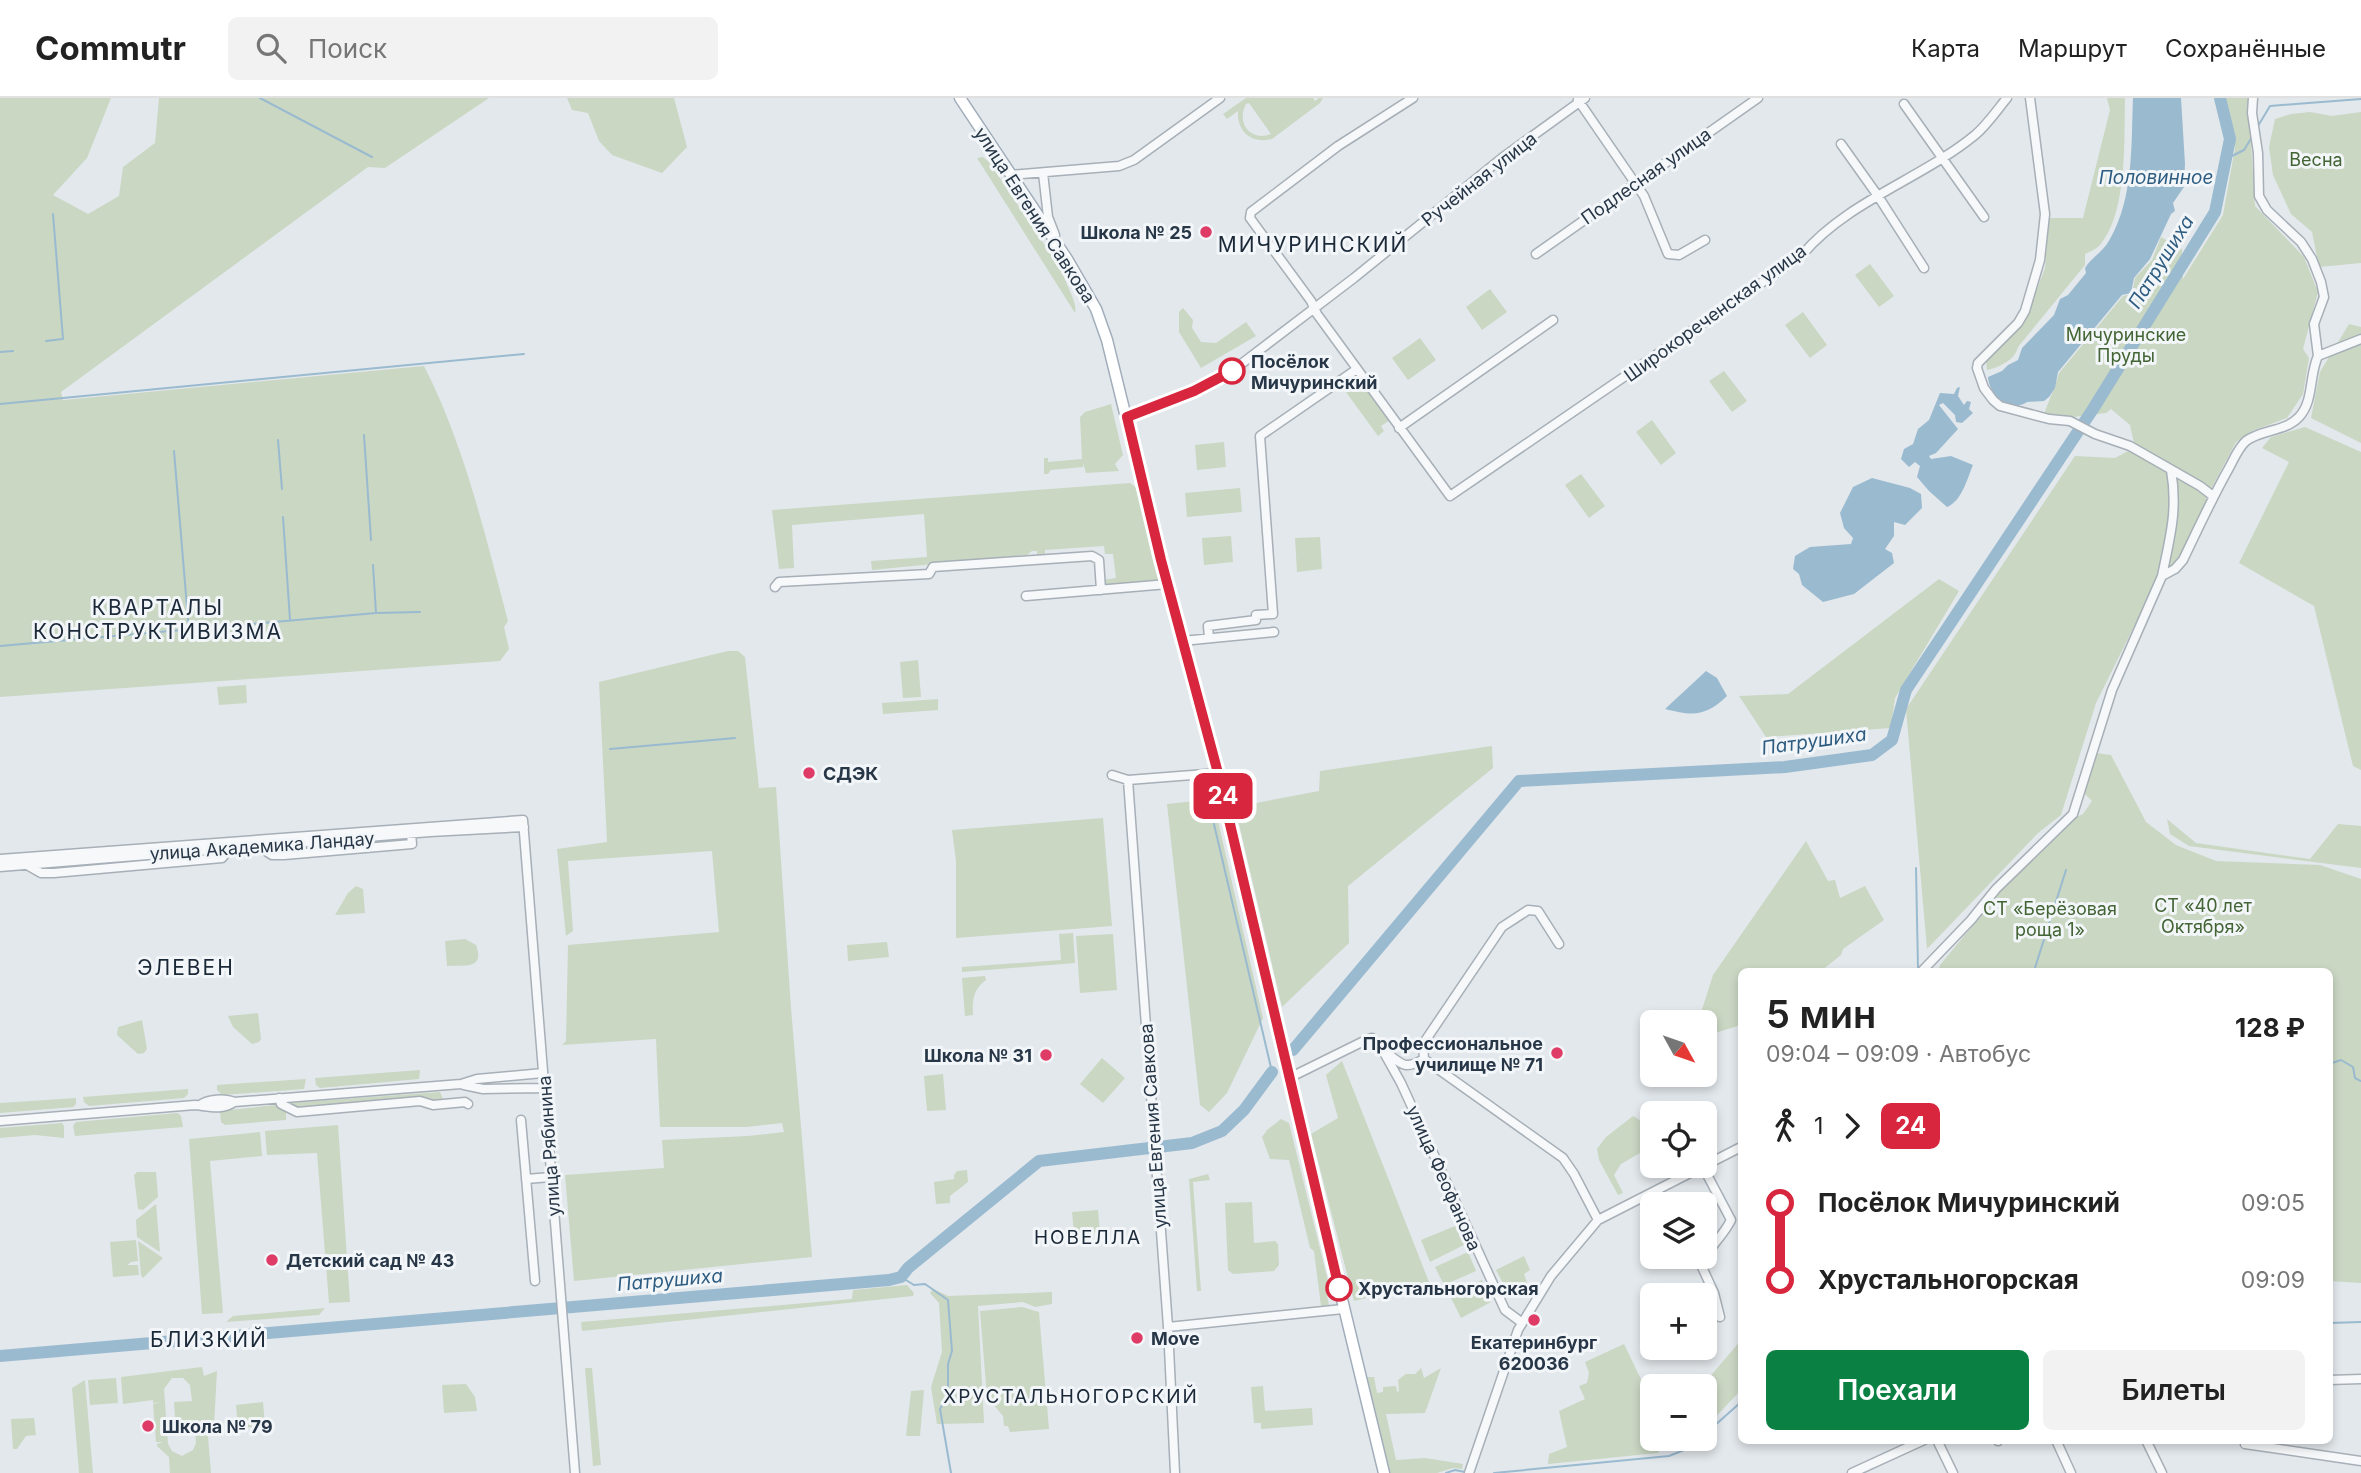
<!DOCTYPE html>
<html lang="ru">
<head>
<meta charset="utf-8">
<style>
  body { margin:0; font-family:Inter,sans-serif; background:#f2f2f2; color:#222; height:100vh; display:flex; flex-direction:column; font-size:26px; white-space:nowrap }
  * { box-sizing:border-box; margin:0 }
  p { font-size:23px; color:#767676 }
  .icon { flex:none; width:38px; height:38px; fill:none; stroke:currentColor; stroke-width:2; stroke-linecap:round; stroke-linejoin:round }
  .map { position:relative; flex:1; overflow:hidden }
  .side { position:absolute; left:1738px; top:870px; width:595px; height:476px; display:flex; flex-direction:column; background:#fff; border-radius:10px; box-shadow:0 4px 10px #0003 }
  .side>* { flex:none }
  .badge { padding:0 14px; border-radius:10px; font-size:24px; line-height:46px }
  .needle { width:46px; rotate:130deg }
  .controls { position:absolute; left:1640px; top:912px; display:grid; gap:14px }
  .controls a { display:grid; place-items:center; width:77px; height:77px; border-radius:10px; background:#fff; box-shadow:0 4px 10px #0003; font-size:35px }
  .map>.badge { position:absolute; translate:-50% -50%; box-shadow:0 0 0 4px #fff }
  .legs { display:flex; align-items:center; gap:10px; height:77px; padding:0 28px; font-size:23px }
  .legs p { margin-inline-start:auto }
  .headline { display:flex; align-items:center; justify-content:space-between; height:119px; padding:0 28px }
  h1 { font-size:38px; font-weight:600; line-height:52px }
  .cta { display:flex; gap:14px; margin-top:auto; padding:14px 28px }
  .cta a { flex:1; height:80px; border-radius:10px; background:#0b8043; color:#fff; font-size:28px; font-weight:600; line-height:80px; text-align:center }
  .cta a+a { background:#f2f2f2; color:#222 }
  ul { padding:0 28px; list-style:none }
  li { display:flex; align-items:center; gap:24px; height:77px; font-size:26px }
  li i { display:grid; place-items:center; width:10px; height:100%; margin:0 9px; background:currentColor }
  li i::after { content:''; width:18px; height:18px; margin:-9px; border:5px solid; border-radius:50%; background:#fff }
  li p { margin-inline-start:auto }
  li:first-child i { background:linear-gradient(#0000 50%,currentColor 0) }
  li:last-child i { background:linear-gradient(currentColor 50%,#0000 0) }
  header { display:flex; align-items:center; gap:42px; box-sizing:border-box; height:98px; padding:0 35px; background:#fff; border-bottom:2px solid #e0e0e0 }
  header strong { font-size:33px }
  nav { display:flex; gap:38px; margin-inline-start:auto; font-size:24px }
  .search { width:490px; height:63px; background:#f2f2f2; display:flex; align-items:center; gap:18px; box-sizing:border-box; padding:0 24px; border-radius:10px; color:#767676; font-size:26px }
  .map>svg:first-child { display:block }
  .green { fill:#cad7c3; fill-rule:evenodd }
  .water { fill:#9abad0 }
  .lines { fill:none; stroke-linecap:round; stroke-linejoin:round }
  .stream { stroke:#9abad0; stroke-width:2 }
  .river { stroke:#9abad0; stroke-width:12 }
  .minor-casing { stroke:#a7afb7; stroke-width:11 }
  .major-casing { stroke:#a1adba; stroke-width:13 }
  .minor { stroke:#f6f8fa; stroke-width:8 }
  .major { stroke:#fff; stroke-width:10 }
  .line-1-casing { stroke:#fff; stroke-width:16 }
  .line-1 { stroke:#d7263d; stroke-width:10 }
  .poi-dot { fill:#de3c66; stroke:#f3f6f9; stroke-width:2.5 }
  .stop-1-dot { fill:#fff; stroke:#d7263d; stroke-width:3.5 }
  .labels { text-anchor:middle; dominant-baseline:central; stroke-width:6; stroke-linejoin:round; paint-order:stroke }
  .park-label { font-size:18px; fill:#436434; stroke:#f3f6f9 }
  .street-label { font-size:18px; fill:#283747; stroke:#f3f6f9 }
  .poi-label { font-size:18px; font-weight:bold; fill:#283747; stroke:#f3f6f9; text-anchor:start }
  .stop-label { font-size:18px; font-weight:bold; fill:#283747; stroke:#f3f6f9; text-anchor:start }
  .water-label { font-size:19px; font-style:italic; fill:#2d5c80; stroke:#f3f6f9 }
  .neighbourhood-label { font-size:19px; letter-spacing:2px; fill:#1a2838; stroke:#f3f6f9 }
  .quarter-label { font-size:21px; letter-spacing:2px; fill:#1a2838; stroke:#f3f6f9 }
</style>
</head>
<body>
<header>
<strong>Commutr</strong>
<div class="search"><svg class="icon" aria-label="search" viewBox="0 0 24 24"><circle cx="10" cy="10" r="6"/><path d="M15 15l6 6"/></svg>Поиск</div>
<nav><a>Карта</a><a>Маршрут</a><a>Сохранённые</a></nav>
</header>
<div class="map">
<svg width="2361" height="1375" viewBox="0 0 2361 1375">
  <rect width="100%" height="100%" fill="#e3e8ec"/>
  <!-- green -->
  <path class="green" d="M0,0h111l-24,60 -34,37 35,19 31,-18 4,-29 32,-24 4,-45h330l-104,70 -17,-1 -307,225 2,8 361,-34c41,80 61,169 84,255l-4,6 5,22 -9,12 -500,36z
    M567,0h107l13,49 -25,26 -50,-18 -13,-14 -11,-28 -16,-3z
    M1246,0h67l2,3 -23,18 27,-21h4l-3,5 -48,36c-21,5 -35,-7 -34,-28l-11,8 -4,-5zM1246,6l3,-1 22,31c-21,8 -35,-11 -25,-30z
    M2107,0h18c-1,41 3,116 -26,148 -3,3 -10,6 -14,8v11l-67,82c-3,13 -18,20 -31,23l-1,-10 37,-35 22,-57 4,-50h34l27,-108z
    M2225,0h23l7,108 49,51 14,35 -15,57 6,9 -6,36 -16,24 -35,13 -16,11 -25,47 -77,-46 -4,-18 -19,-16 -5,4 -41,5 -21,-3c5,-16 11,-27 15,-42l64,-77 9,-2 3,-16 17,-18 9,-23 21,12 1,30 40,-64 12,-67z
    M2310,14l22,4 29,-4v151l-42,4 -7,-35 -21,-18 -18,-39 -4,-28 6,-28 16,-5z
    M983,59l7,6 72,108c3,13 16,31 13,42l-98,-155z
    M1870,166l24,32 -15,11 -24,-32z
    M1490,191l17,23 -25,18 -16,-23z
    M1183,210l10,12 -1,8 9,14 15,1 30,-21 10,14 -55,32 -22,-36v-20z
    M1803,214l24,33 -17,13 -25,-33z
    M2349,226l12,3v116l-50,-25 9,-46z
    M1420,240l16,22 -28,20 -16,-22z
    M1724,273l23,30 -15,11 -23,-31z
    M1358,279l32,43 -9,6 3,5 -6,5 -35,-48z
    M1111,306l12,51 -8,9 4,7 -33,2 -3,-10v4l-32,3 -3,4h-4v-16h4v4l34,-3 -2,-42 5,-5z
    M1652,322l24,33 -15,12 -25,-33z
    M2305,329l56,25v318l-8,-4 -39,-160 -75,-43 50,-101 -27,-14 9,-11z
    M1224,344l2,25 -29,3 -2,-25z
    M2130,352l35,20 7,16 1,21 -11,63 -66,133 -35,112 -23,18 -111,116 -21,-240 169,-253 40,2z
    M1581,376l24,32 -16,12 -24,-33z
    M2174,378c13,6 31,11 34,26l-28,59 -12,9 -1,-5c6,-31 14,-58 7,-89z
    M1130,385l8,6 21,92 -52,4 -4,-1v-4l13,-2 -3,-24h-8l-1,-8 -59,4v5l-8,1v-5h-5l-5,4 -155,15 -1,-9 56,-4 -3,-43 -132,11 2,43 -15,1 -7,-59z
    M1240,390l2,24 -55,5 -2,-24z
    M1231,438l2,26 -29,3 -2,-27z
    M1320,439l2,32 -25,3 -2,-34z
    M1939,481l20,12 -64,107 -4,30 -125,9 -27,-41 49,-2z
    M728,553h10l7,6 14,131 17,-1 15,221 21,249 -238,24 -9,-106 99,-7 -2,-28 86,-4 36,-4 -2,-9 -36,4h-86l-4,-88 -94,6 4,-4 2,-96 151,-13 -7,-81 -144,10 5,70 -7,5 -9,-87 50,-7 -8,-160z
    M918,562l3,37 -18,1 -3,-36z
    M246,587l1,18 -28,2 -2,-18z
    M938,601v11l-55,4 -1,-11z
    M1492,648l1,22 -145,118 1,57 -67,64 -47,-200 84,-16 1,-20z
    M2096,655l15,2 35,67 30,23 40,16 104,4 41,14v404l-32,-2v-310h-391l2,-6 62,-75 72,-72 9,-4 9,-13 -9,-9z
    M1213,701l50,219 -36,75 -18,19 -9,-7 -33,-301z
    M1103,720l9,108 -156,12v-77l-4,-31z
    M2167,721l29,24 114,16 28,-35 23,2v42l-172,-22 -19,-12z
    M1806,743l22,40 7,-1 5,18 25,-12 19,34 -41,29 -2,6 -20,16h-80v54l-36,11 -1,-14h-6l15,-47z
    M356,788l7,3 2,24 -30,2 13,-22z
    M1073,835l2,30 -113,9v-5l99,-7 -2,-26z
    M1113,836l4,56 -37,3 -4,-57z
    M465,841l11,6c9,25 -11,20 -29,21l-2,-25z
    M887,844l2,15 -41,4 -1,-16z
    M985,878l1,4c-13,9 -14,21 -13,35l-8,1 -3,-38z
    M258,915l3,26 -2,3 -7,2 -19,-17 -5,-11z
    M142,922l5,29 -3,4 -6,1 -21,-19 1,-8z
    M1102,960l23,20 -22,25 -23,-19z
    M1342,963l87,221 -75,19 -43,-167 27,-16 -12,-43z
    M420,972l-1,9 -99,9 -4,-3 -1,-7z
    M943,976l3,36 -19,1 -3,-35z
    M306,981l-2,10 -82,6 -5,-5v-5z
    M188,991v5l-4,4 -95,8 -5,-4 -1,-5z
    M440,994l3,7 -3,3 -143,7 -8,-6z
    M76,1000v6l-3,3 -73,6v-10z
    M276,1007l10,7v8l-61,5 -4,-3 -1,-11z
    M178,1015l3,3 2,11 -108,9 -2,-10 3,-4z
    M1633,1018c13,6 15,16 19,30l-31,18 -7,11 9,18 -5,2 -19,-35 -2,-11 9,-12z
    M1281,1021l8,4 41,166 -4,2 3,14 -8,1 -7,-55 -4,-3 -21,-88 -19,-1 -8,-22 5,-7z
    M62,1025l2,3v12l-29,-3 -35,3v-10z
    M338,1027l12,177 -21,1 -12,-150 -50,2 -2,-24z
    M260,1034l2,24 -52,5 13,152 -21,1 -13,-175z
    M967,1072l1,12 -18,14v7l-14,1 -2,-22 20,-3v-4l3,-4z
    M156,1074l2,25 -15,13 -5,-1 -4,-34 3,-3z
    M1208,1076l2,6 -17,2 8,109h-4l-8,-112z
    M1252,1104l2,41 21,-2 3,3 1,21 -5,6 -41,3 -5,-4 -3,-67z
    M156,1106l4,48 -23,-15 -1,-17z
    M1098,1112l2,22 -26,2 -2,-22z
    M1455,1128l9,19 -34,17 -9,-22z
    M136,1142l2,21 -7,1 -4,3h11l1,10 -26,2 -3,-35z
    M138,1143l25,17 -20,20 -2,-3z
    M1468,1154l8,19 -32,14 -9,-18z
    M1524,1158l6,14 -6,4 4,11 6,-1 2,4 -25,10 -15,-28z
    M1482,1182l9,22 -30,16 -12,-24z
    M907,1187l7,8 -1,3 -331,35 -1,-9 271,-23 1,-9z
    M933,1191l15,7 104,-4v12l-17,3 -12,-5 -45,4 6,117 -47,1 -6,-37 11,-35 -3,-49 -9,-10z
    M1022,1209l17,5 10,117 -39,3 -2,-6h-4l-1,-10 -16,-19 -7,-86z
    M325,1210l-6,7 -93,7 7,-6z
    M1741,1242v50l-36,38 -1,-42h-14l18,-7z
    M1624,1246l26,54h2v40l13,1 -7,14 -110,11 1,-10 18,-7 -8,-36 26,-12 -6,-13 8,-3 2,-10 -4,-11z
    M202,1269l2,9 13,-5 -3,54h-7l4,48h-41l-1,-16 -12,-11v-2l6,-2h-7l-3,-38 7,-2 -7,1v-3l-30,4 -2,-27zM172,1280h11l7,7 2,16 -18,1 2,30 19,-1 1,12 -3,7 -11,6 -10,-5 -4,-7 -4,-55z
    M585,1270h7l9,97 -8,1z
    M1421,1270l3,10 17,-10 -16,45 -39,1 10,46 29,-2 38,6 -1,5 -9,-1 -16,5h-48l-24,-94 2,-2h7l3,16 6,-1v-5l13,-1 1,6 2,-1 -1,-11 8,-6h9z
    M116,1280l2,25 -28,2 -2,-25z
    M85,1282l8,93h-14l-7,-85z
    M466,1286l9,13 2,14 -33,2 -2,-28z
    M1263,1288l2,25 47,-3 1,17 -52,4v-6h-7l-3,-36z
    M924,1292l-4,46h-14l5,-45z
    M263,1304l2,24 -27,2 -2,-23z
    M34,1320l2,17 -10,1 -9,13h-4l-2,-30z"/>
  <!-- water -->
  <path class="water" d="M2133,0h48l4,66 -1,23 -11,16 2,8 -4,3 -21,45 -16,19 -3,15 -9,2 -64,77 -3,16 -6,9 -5,4 -17,1c-17,12 -38,-7 -39,-25l14,-6 6,-6 10,-5 4,-12 32,-33 6,-16 8,-4 18,-22 -1,-5c7,-11 19,-17 25,-29 24,-42 21,-94 23,-141z
    M1960,289l-2,9 6,9 3,-4 4,1 -2,7 4,4 -11,10 -6,-1 -1,-7 -12,-12 -4,2 19,24 -22,24 -7,3 2,3 20,-3 22,9c-6,14 -11,36 -26,42l-18,-16 -12,-14 3,-11 -5,-4 -6,5 -8,-8 3,-10 9,-5 5,-15 11,-9 11,-27 14,1 3,-6z
    M1872,380l38,10 11,6 1,14 -17,17 -11,-3v14l-9,13 7,4 2,10 -40,31 -31,8 -21,-17 -3,-11 -6,-5 2,-13 15,-9 41,-3 2,-6 -9,-10 -4,-15 13,-26z
    M1706,573l11,7 10,18c-22,21 -34,20 -62,13z"/>
  <g class="lines">
    <!-- stream -->
    <path class="stream" d="M260,0l112,59
      M2258,28l12,-20 91,-7
      M2226,61l18,-9 8,-13
      M46,243l17,-2 -10,-125
      M0,254l13,-1
      M0,306l524,-50
      M364,337l7,105
      M278,342l4,49
      M174,353l15,180
      M283,419l7,103
      M373,467l3,48
      M0,548l376,-33 44,-1
      M610,651l125,-11
      M1210,709l62,265
      M1916,770l2,101
      M2034,873l32,-101
      M2329,966l12,-4 12,7 2,11 6,3
      M901,1179l13,8 11,-1 23,16 4,51 -4,13v31l-8,14 11,64
      M2329,1225l32,-1
      M1704,1337l37,-33
      M1446,1375l9,-3 10,2
      M1494,1375l175,-17 20,-8 11,-10"/>
    <!-- river -->
    <path class="river" d="M1293,952l226,-269 266,-14 87,-12 20,-15 14,-50 187,-281 122,-197 15,-73 -10,-41
      M0,1258l889,-76 12,-3 7,-9 131,-107 153,-18 30,-12 22,-21 28,-38"/>
    <!-- minor casing -->
    <g class="minor-casing">
      <path id="minor" d="M1413,0l-75,48 -87,66 -1,6 61,83 6,13 133,182 352,-241c44,-53 121,-77 173,-120 12,-10 22,-25 32,-37
        M2030,0l15,116 -5,46 -15,51 -7,12 -40,40 -1,5 7,20 9,12 7,6 49,13 21,2 25,13 35,12 70,40 13,10
        M2253,0l-1,15 6,40 1,43 8,14 34,32 11,17 9,23 3,15 -10,27 4,32
        M1578,2l66,96 24,58 11,1 26,-15
        M1904,6l80,113
        M1841,46l37,52 46,72
        M1043,75l5,44 7,18
        M1010,77l109,-9 15,-6 86,-62
        M1536,156l222,-156
        M1127,319l67,-26 38,-20 122,-93 148,-120 83,-60
        M1399,330l154,-108
        M2162,478c8,-39 16,-66 9,-106
        M775,489l4,-5 150,-8 4,-7 159,-11 7,4 2,30
        M1026,498l142,-12
        M1209,540l-1,-12 48,-6v-5l17,-1 -13,-178 97,-67
        M1182,543l92,-9
        M1112,677l16,5 90,-7
        M1128,682l40,547 7,146
        M258,748l14,9h12l128,-11 -1,-10
        M0,761l523,-39 52,653
        M27,767l14,8h13l168,-15 8,-10
        M0,769l430,-35 94,-5
        M1922,873l49,-51 25,-31 77,-75 39,-124 50,-114 13,-7 8,-9c15,-31 29,-62 46,-92 5,-9 9,-20 17,-27 16,-12 39,-9 53,-24 15,-16 10,-42 19,-61l43,-17
        M1386,954c16,13 19,18 38,7l139,99 11,16 24,46
        M1424,961l-1,-15 79,-117 26,-17 10,1 21,33
        M1289,982l4,-4 73,-36 6,-2 10,11 19,34 104,227 16,12
        M464,987l19,4 61,-1
        M279,1000l2,6 16,8 123,-11 13,4 32,-3 3,2
        M200,1007c8,-6 25,-7 34,-3l227,-18 16,-5 66,-6
        M521,1022l14,161
        M0,1023l195,-16c12,1 28,6 39,-3
        M1703,1069l28,53c-10,20 -21,23 -29,47l12,26 6,24
        M526,1081l25,-2
        M1168,1229l175,-18
        M2329,1282l32,-1
        M1937,1342l16,33
        M1998,1342v1
        M2056,1342l15,33
        M2146,1342l16,33
        M2245,1346l116,17
        M1469,1375l49,-143 33,-54 47,-56 143,-73
        M1852,1375l72,-33"/>
    </g>
    <!-- major casing -->
    <g class="major-casing">
      <path id="major" d="M960,0l107,161 29,50 11,31 54,220 57,213 71,307 95,393"/>
    </g>
    <!-- minor -->
    <use href="#minor" class="minor"/>
    <!-- major -->
    <use href="#major" class="major"/>
  </g>
  <g class="lines">
    <!-- line-1 casing -->
    <g class="line-1-casing">
      <path id="line-1" d="M1232,273l-38,20 -67,26 34,143 57,213 121,515"/>
    </g>
    <!-- line-1 -->
    <use href="#line-1" class="line-1"/>
  </g>
  <!-- markers -->
  <g class="poi-dot">
    <circle cx="1206" cy="134" r="7"/>
    <circle cx="809" cy="675" r="7"/>
    <circle cx="1557" cy="955" r="7"/>
    <circle cx="1046" cy="957" r="7"/>
    <circle cx="272" cy="1162" r="7"/>
    <circle cx="1534" cy="1222" r="7"/>
    <circle cx="1137" cy="1240" r="7"/>
    <circle cx="148" cy="1328" r="7"/>
  </g>
  <g class="stop-1-dot">
    <circle cx="1232" cy="273" r="12"/>
    <circle cx="1339" cy="1190" r="12"/>
  </g>
  <g class="labels">
    <!-- park labels -->
    <g class="park-label">
      <text x="2316" y="61">Весна</text>
      <text x="2126" y="236">Мичуринские<tspan x="2126" dy="21">Пруды</tspan></text>
      <text x="2203" y="807">СТ «40 лет<tspan x="2203" dy="21">Октября»</tspan></text>
      <text x="2050" y="810">СТ «Берёзовая<tspan x="2050" dy="21">роща 1»</tspan></text>
    </g>
    <!-- street labels -->
    <g class="street-label">
      <text transform="translate(1646 78) rotate(-35)">Подлесная улица</text>
      <text transform="translate(1479 81) rotate(-38)">Ручейная улица</text>
      <text transform="translate(1035 117) rotate(57)">улица Евгения Савкова</text>
      <text transform="translate(1715 215) rotate(-36)">Широкореченская улица</text>
      <text transform="translate(262 748) rotate(-4)">улица Академика Ландау</text>
      <text transform="translate(1153 1028) rotate(-94)">улица Евгения Савкова</text>
      <text transform="translate(549 1048) rotate(-94)">улица Рябинина</text>
      <text transform="translate(1444 1080) rotate(66)">улица Феофанова</text>
    </g>
    <!-- poi labels -->
    <g class="poi-label">
      <text x="1192" y="134" text-anchor="end">Школа № 25</text>
      <text x="823" y="675">СДЭК</text>
      <text x="1543" y="945" text-anchor="end">Профессиональное<tspan x="1543" dy="21">училище № 71</tspan></text>
      <text x="1032" y="957" text-anchor="end">Школа № 31</text>
      <text x="286" y="1162">Детский сад № 43</text>
      <text x="1151" y="1240">Move</text>
      <text x="1534" y="1244" text-anchor="middle">Екатеринбург<tspan x="1534" dy="21">620036</tspan></text>
      <text x="162" y="1328">Школа № 79</text>
    </g>
    <!-- stop labels -->
    <g class="stop-label">
      <text x="1251" y="263">Посёлок<tspan x="1251" dy="21">Мичуринский</tspan></text>
      <text x="1358" y="1190">Хрустальногорская</text>
    </g>
    <!-- water labels -->
    <g class="water-label">
      <text x="2156" y="79">Половинное</text>
      <text transform="translate(2161 164) rotate(-58)">Патрушиха</text>
      <text transform="translate(1814 643) rotate(-8)">Патрушиха</text>
      <text transform="translate(670 1182) rotate(-5)">Патрушиха</text>
    </g>
    <!-- neighbourhood labels -->
    <g class="neighbourhood-label">
      <text x="1088" y="1139">НОВЕЛЛА</text>
      <text x="1071" y="1298">ХРУСТАЛЬНОГОРСКИЙ</text>
    </g>
    <!-- quarter labels -->
    <g class="quarter-label">
      <text x="1313" y="146">МИЧУРИНСКИЙ</text>
      <text x="158" y="509">КВАРТАЛЫ<tspan x="158" dy="24">КОНСТРУКТИВИЗМА</tspan></text>
      <text x="186" y="869">ЭЛЕВЕН</text>
      <text x="209" y="1241">БЛИЗКИЙ</text>
    </g>
  </g>
</svg>
<div class="controls">
<a><svg class="needle" viewBox="-14 -14 28 28"><path d="M0-13l5 13h-10z" fill="#e53935"/><path d="M0 13l5-13h-10z" fill="#767676"/></svg></a>
<a><svg class="icon" aria-label="locate" viewBox="0 0 24 24"><circle cx="12" cy="12" r="6"/><path d="M12 2v4M12 18v4M2 12h4M18 12h4"/></svg></a>
<a><svg class="icon" aria-label="layers" viewBox="0 0 24 24"><path d="M12 4l9 5-9 5-9-5zM3 14l9 5 9-5"/></svg></a>
<a>+</a>
<a>−</a>
</div>
<b class="badge" style="left:1223px;top:698px;background:#d7263d;color:#fff">24</b>
<section class="side">
<div class="headline"><div><h1>5 мин</h1><p>09:04 – 09:09 · Автобус</p></div><b>128 ₽</b></div>
<div class="legs"><svg class="icon" aria-label="walk" viewBox="0 0 24 24"><circle cx="13" cy="4" r="2"/><path d="M13 8l-2 6 4 7M11 14l-3 7M7 12l3-4h3l4 4"/></svg>1<svg class="icon" aria-label="forward" viewBox="0 0 24 24"><path d="M9 5l7 7-7 7"/></svg><b class="badge" style="background:#d7263d;color:#fff">24</b></div>
<ul>
<li><i style="color:#d7263d"></i><b>Посёлок Мичуринский</b><p>09:05</p></li>
<li><i style="color:#d7263d"></i><b>Хрустальногорская</b><p>09:09</p></li>
</ul>
<div class="cta"><a>Поехали</a><a>Билеты</a></div>
</section>
</div>
</body>
</html>
